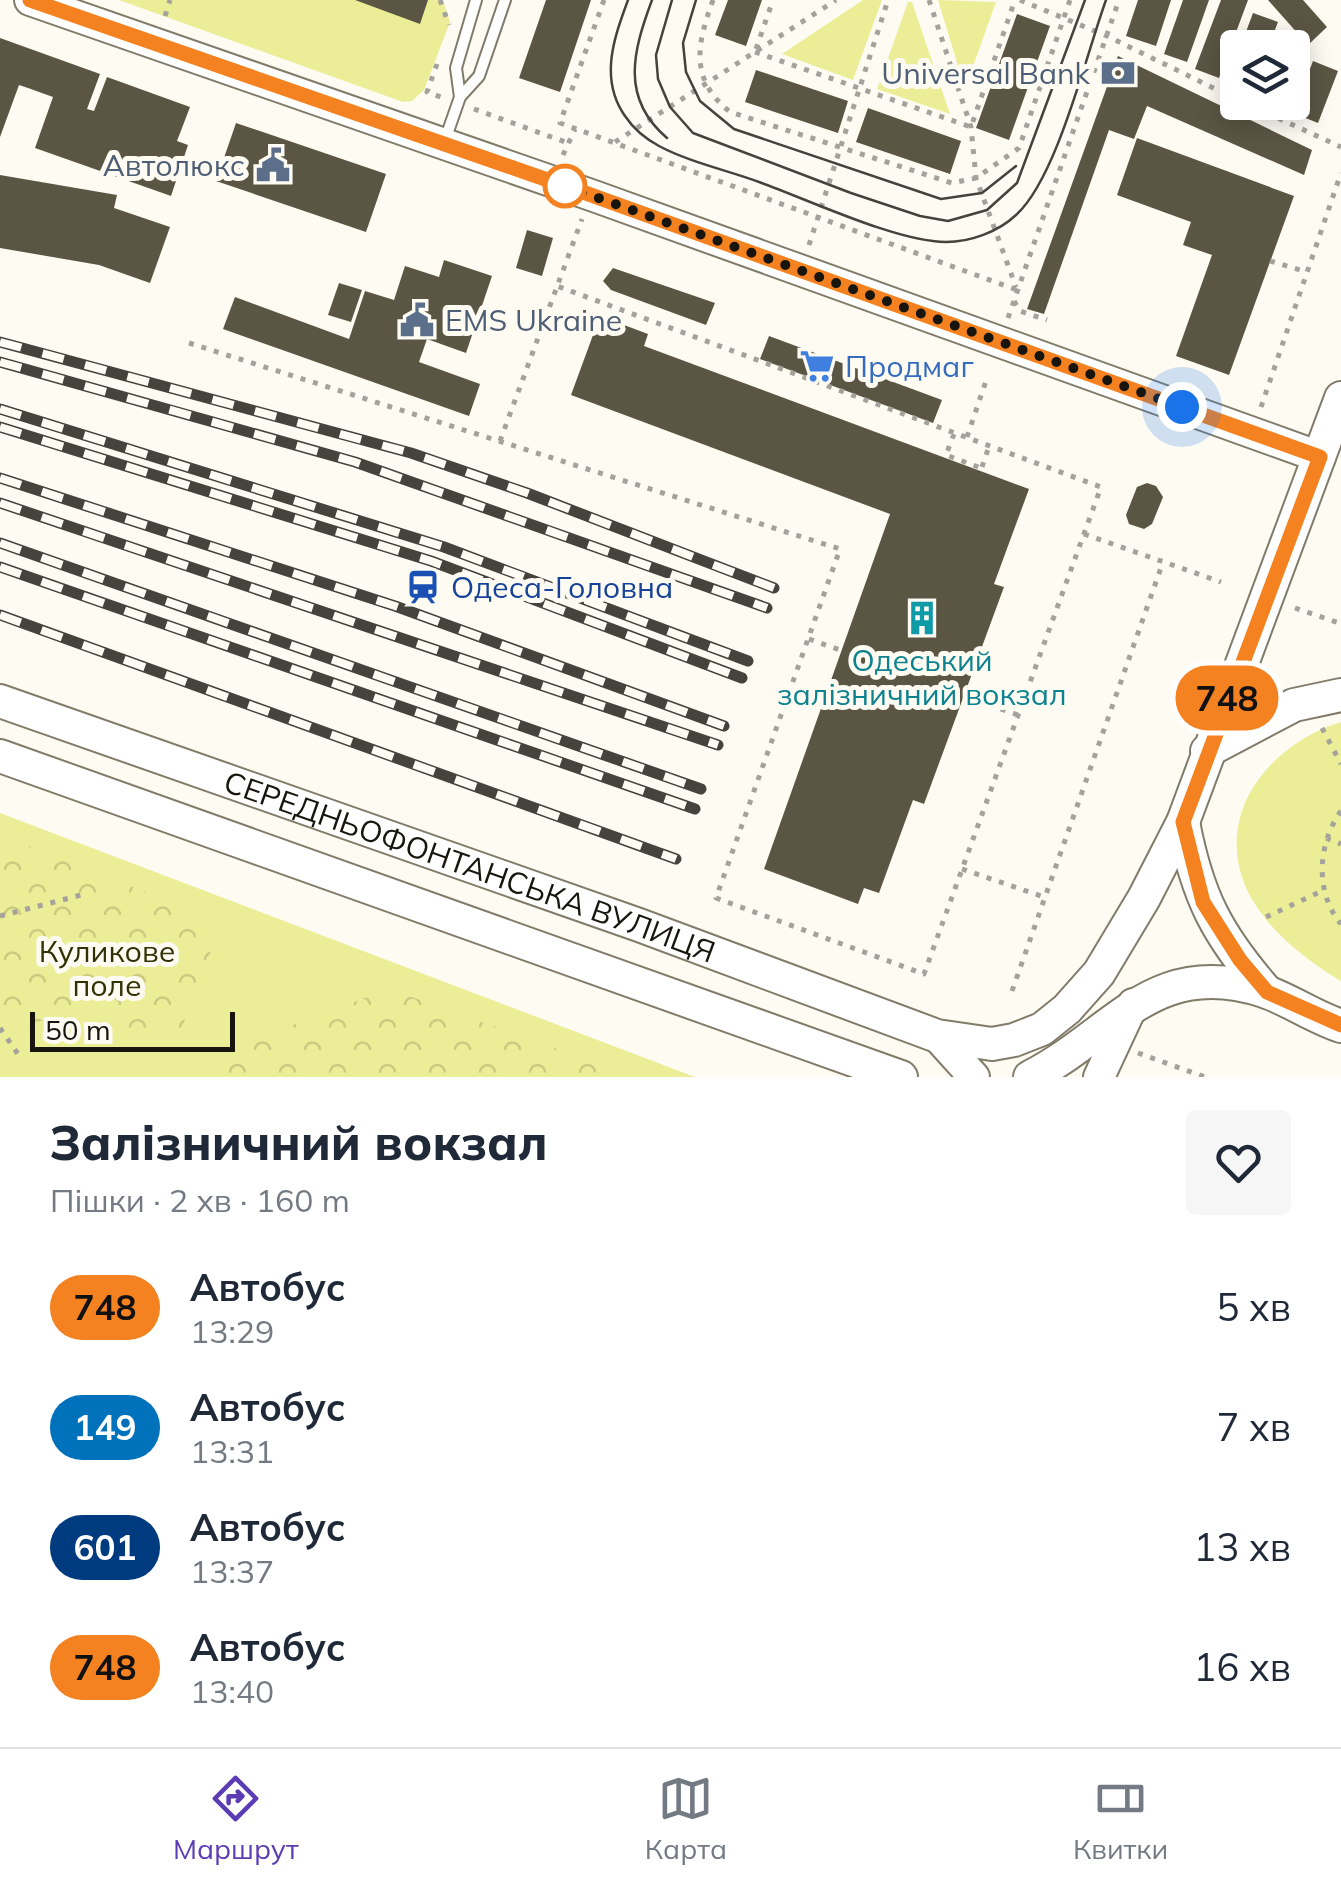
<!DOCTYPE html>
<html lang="uk">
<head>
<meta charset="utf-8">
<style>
  body { margin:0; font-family:Mulish,sans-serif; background:#f6f6f7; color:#1f2937; height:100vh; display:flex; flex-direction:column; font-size:38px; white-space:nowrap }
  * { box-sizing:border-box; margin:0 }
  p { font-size:32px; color:#747a83 }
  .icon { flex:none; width:55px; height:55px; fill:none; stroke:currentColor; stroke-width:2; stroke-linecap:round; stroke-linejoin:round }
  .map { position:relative; height:1077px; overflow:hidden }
  .sheet { display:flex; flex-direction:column; background:#fff; flex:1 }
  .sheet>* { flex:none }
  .badge { padding:0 20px; border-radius:32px; font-size:35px; line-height:65px }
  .fabs { position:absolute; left:1220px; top:30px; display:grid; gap:20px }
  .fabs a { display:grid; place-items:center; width:90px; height:90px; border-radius:10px; background:#fff; box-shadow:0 5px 25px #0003; font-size:50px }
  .scale { position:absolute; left:30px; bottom:25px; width:205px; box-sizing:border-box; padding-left:10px; border:5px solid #17150e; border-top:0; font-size:28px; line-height:35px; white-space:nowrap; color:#17150e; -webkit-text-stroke:8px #fefbf3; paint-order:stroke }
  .you { position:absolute; width:50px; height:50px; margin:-25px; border:8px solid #fff; border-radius:50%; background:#1a73e8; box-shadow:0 0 0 15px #1a73e833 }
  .map>.badge { position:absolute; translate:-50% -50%; box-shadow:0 0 0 5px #fff }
  .round { display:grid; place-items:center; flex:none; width:105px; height:105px; border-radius:10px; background:#f6f6f7 }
  .summary { display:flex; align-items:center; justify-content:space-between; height:170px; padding:0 50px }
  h1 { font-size:48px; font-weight:800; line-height:75px }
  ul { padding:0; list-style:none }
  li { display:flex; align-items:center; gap:30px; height:120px; padding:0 50px }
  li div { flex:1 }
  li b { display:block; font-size:38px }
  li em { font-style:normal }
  li .badge { min-width:110px; font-weight:700; text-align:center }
  .menu { display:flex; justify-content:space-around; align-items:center; height:140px; border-top:2px solid #e0e1e3; background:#fff; font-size:28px; color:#747a83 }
  .menu a { display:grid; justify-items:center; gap:5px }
  .menu .active { color:#5b3cb4 }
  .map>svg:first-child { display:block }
  .green { fill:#ebee97 }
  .forest { fill:url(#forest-crowns) }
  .building { fill:#5b5544 }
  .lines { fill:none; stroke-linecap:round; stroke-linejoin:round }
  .lane-casing { stroke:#817b69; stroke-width:14 }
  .secondary-casing { stroke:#817b69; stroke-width:34 }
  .primary-casing { stroke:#817b69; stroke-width:36 }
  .path { stroke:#a5a29b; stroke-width:5; stroke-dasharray:5 8; stroke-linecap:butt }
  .lane { stroke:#fff; stroke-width:10 }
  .secondary { stroke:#fff; stroke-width:30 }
  .primary { stroke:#fff; stroke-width:32 }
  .tram { stroke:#45433c; stroke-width:2.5 }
  .rail-casing { stroke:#45433c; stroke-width:11 }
  .rail { stroke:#fefbf3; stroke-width:8; stroke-dasharray:22; stroke-linecap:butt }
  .line-casing { stroke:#fff; stroke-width:22 }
  .line { stroke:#f58220; stroke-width:15 }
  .walk { stroke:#17150e; stroke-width:10; stroke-dasharray:0 18 }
  .stop-dot { fill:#fff; stroke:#f58220; stroke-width:5 }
  .labels { text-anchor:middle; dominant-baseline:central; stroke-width:10; stroke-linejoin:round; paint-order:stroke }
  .service-label { font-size:30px; fill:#4e5e75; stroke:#fefbf3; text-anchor:end }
  .shop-label { font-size:30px; fill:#366cbe; stroke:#fefbf3; text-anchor:start }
  .transit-label { font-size:30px; fill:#164399; stroke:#fefbf3; text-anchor:start }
  .culture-label { font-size:30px; fill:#0d838f; stroke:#fefbf3 }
  .street-label { font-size:30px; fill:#17150e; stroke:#fefbf3 }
  .park-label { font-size:30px; fill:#303105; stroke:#fefbf3 }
</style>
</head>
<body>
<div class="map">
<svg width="1341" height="1077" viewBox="0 0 1341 1077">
  <defs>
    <pattern id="forest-crowns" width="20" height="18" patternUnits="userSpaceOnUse" patternTransform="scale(2.5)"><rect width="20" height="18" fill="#ebee97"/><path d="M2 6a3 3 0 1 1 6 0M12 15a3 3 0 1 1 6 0" fill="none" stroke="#c9cb81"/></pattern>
  </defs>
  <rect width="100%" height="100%" fill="#fefbf3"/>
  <!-- green -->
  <path class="green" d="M119,0h324l7,22 -26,68 -12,11 -9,1z
    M863,0h19l-29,80 -71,-26z
    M938,0l58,2 -31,87z
    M908,2h4l38,112 -73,-25z
    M1341,722v259c-36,-22 -73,-50 -93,-89 -37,-78 22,-148 93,-170z
    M0,813l695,264h-695z"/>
  <!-- forest -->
  <path class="forest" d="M0,835l222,87 -44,116 -55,3 -15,-45 -108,40z
    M389,989l247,88h-427l-5,-19z"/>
  <!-- building -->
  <path class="building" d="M355,0h73l-8,24z
    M546,0h45l-31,92 -41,-14z
    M728,0h34l-16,46 -31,-11z
    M1138,0h33l-15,46 -30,-10z
    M1183,0h26l-22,62 -23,-8z
    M1221,0h27l-29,78 -24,-9z
    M1268,0h35l24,27 -19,18z
    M1253,13l25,9 -10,26h-28z
    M1017,14l33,12 -41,114 -33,-12z
    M0,38l100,36 -13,35 7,2 13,-34 83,30 -13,34 11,4 -17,51 -136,-48 18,-51 -25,-9 -9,-3 -19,52z
    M1118,56l194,94 -8,25 -157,-69 -13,33 -25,-9 -65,184 -17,-5z
    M1313,61l25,10 -20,52 -25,-10z
    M756,70l92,31 -10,32 -93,-31z
    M868,108l93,33 -11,33 -94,-32z
    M236,123l150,51 -20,58 -150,-51z
    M1137,138l157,58 -65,179 -53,-19 36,-101 -29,-10 8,-23 -74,-27z
    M0,175l117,20 -3,13 56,19 -20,56 -51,-18 -99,-17z
    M527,230l26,8 -11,38 -26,-8z
    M444,260l48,16 -26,77 -39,-14 -8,23 61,22 -11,32 -246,-87 12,-32 114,42 16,-48 29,9 11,-34 34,11z
    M613,268l102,35 -9,22 -95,-35 -8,-9z
    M339,283l23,7 -11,32 -23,-7z
    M600,316l48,18 -4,12 385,143 -35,95 10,3 -80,217 -11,-4 -34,93 -15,-5 -6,16 -94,-35 126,-355 -319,-119z
    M769,336l173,64 -9,23 -173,-64z
    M1147,483l9,3 7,11 -11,27 -8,5 -15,-5 -3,-9 11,-28z"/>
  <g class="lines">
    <!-- lane casing -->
    <g class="lane-casing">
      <path id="lane" d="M460,97l-4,-29 20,-68
        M445,140l15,-43 19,-21 26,-76"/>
    </g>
    <!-- secondary casing -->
    <g class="secondary-casing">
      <path id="secondary" d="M30,0l561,195 729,262
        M937,1036l37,41
        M1099,1077l34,-73"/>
    </g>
    <!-- primary casing -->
    <g class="primary-casing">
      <g id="primary">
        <path id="s1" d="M0,701l639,224 298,111 55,8 22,-4 28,-11 25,-20 32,-36 45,-75 39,-76 158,-424"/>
        <path d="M1207,751l87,-46 47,-10"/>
        <path d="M0,756l901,321"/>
        <path d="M1183,822c14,74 34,113 84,170"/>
        <path d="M1030,1077c85,-43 123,-122 234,-86 26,9 50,26 77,35"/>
      </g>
    </g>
    <!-- path -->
    <path class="path" d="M440,0l9,25
      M604,0l-44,123 457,167
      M713,0c-16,44 -24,79 17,112l222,71 24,-5 43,-30 51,-148
      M929,0l42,127 5,51 40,109
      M1020,0l87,36 131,64
      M165,16l5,-16
      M756,49l17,-49
      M755,52l216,75 44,-127
      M437,64l-10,28 14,5
      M1243,102l98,45
      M474,109l94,34
      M615,142l221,-142
      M563,155l12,-26
      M809,245l79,-245
      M1270,261l37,11
      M1014,301l6,10 27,9
      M1008,318l111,-318
      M189,343l651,206 -124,349 208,76 177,-487 -544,-201
      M1261,407l80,-234
      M954,434l-8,21 35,13
      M967,437l20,-59
      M500,441l82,-222
      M982,467l7,-21
      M1084,534l137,48
      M1295,608l44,15
      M809,639l31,11
      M964,696l54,19
      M1322,728l19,36
      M1341,811c-23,32 -27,81 0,113
      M1326,838l15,6
      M962,869l82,28
      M0,916l85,-22
      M1266,917l58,-27
      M1012,991l151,-429
      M0,1028l20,29
      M1138,1053l67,24"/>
    <!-- lane -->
    <use href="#lane" class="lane"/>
    <!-- secondary -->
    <use href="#secondary" class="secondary"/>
    <!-- primary -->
    <use href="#primary" class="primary"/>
    <!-- tram -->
    <path class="tram" d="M628,0c-14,38 -29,79 -3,116 8,12 21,23 34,30 30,16 67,24 100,36 48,17 138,60 187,60 24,0 52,-10 70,-27 41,-37 70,-160 90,-215
      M652,0c-19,51 -32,98 15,138
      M672,0l-16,55 2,24 12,28 23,26 158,60 69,23 28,5 39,-11 30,-27 68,-183
      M696,0l-13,43 3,29 14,29 34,28 207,70 41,-6 34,-27"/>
    <!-- rail casing -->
    <g class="rail-casing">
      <path id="rail" d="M0,342l411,111 116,40 247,95
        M0,362l355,100 412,146
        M0,409l444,138 304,114
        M0,427l431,134 311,117
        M0,478l395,128 329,120
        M0,503l718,242
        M0,543l701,246
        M0,567l695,242
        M0,615l676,244"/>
    </g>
    <!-- rail -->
    <use href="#rail" class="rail"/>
  </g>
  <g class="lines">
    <!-- line casing -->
    <g class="line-casing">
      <path id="line" d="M30,0l561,195 729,262 -137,365 20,80 37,58 27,32 74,33"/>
    </g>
    <!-- line -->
    <use href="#line" class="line"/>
    <!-- walk -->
    <path class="walk" d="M565,186l617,221"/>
  </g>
  <!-- icons -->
  <defs>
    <g id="bank-bare" transform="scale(2.7)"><path d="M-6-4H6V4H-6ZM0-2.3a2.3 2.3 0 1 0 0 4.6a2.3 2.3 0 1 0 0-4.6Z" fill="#5c6f8a" stroke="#fefbf3" stroke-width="2.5" paint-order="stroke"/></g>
    <g id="civic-bare" transform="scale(2.7)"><path d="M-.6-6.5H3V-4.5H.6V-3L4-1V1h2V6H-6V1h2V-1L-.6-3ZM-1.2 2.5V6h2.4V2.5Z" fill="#5c6f8a" stroke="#fefbf3" stroke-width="2.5" paint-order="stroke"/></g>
    <g id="supermarket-bare" transform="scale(2.7)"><path d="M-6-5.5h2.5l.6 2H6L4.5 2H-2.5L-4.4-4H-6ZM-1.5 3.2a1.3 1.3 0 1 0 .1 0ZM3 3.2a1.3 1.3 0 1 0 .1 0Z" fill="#3f7fe0" stroke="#fefbf3" stroke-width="2.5" paint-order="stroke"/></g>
    <g id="station-bare" transform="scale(2.7)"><path d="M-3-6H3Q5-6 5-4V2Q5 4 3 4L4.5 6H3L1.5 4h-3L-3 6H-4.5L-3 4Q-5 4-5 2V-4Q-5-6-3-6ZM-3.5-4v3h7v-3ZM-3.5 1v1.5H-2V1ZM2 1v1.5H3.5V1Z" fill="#1a4fb4" stroke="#fefbf3" stroke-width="2.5" paint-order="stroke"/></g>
    <g id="building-bare" transform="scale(2.7)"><path d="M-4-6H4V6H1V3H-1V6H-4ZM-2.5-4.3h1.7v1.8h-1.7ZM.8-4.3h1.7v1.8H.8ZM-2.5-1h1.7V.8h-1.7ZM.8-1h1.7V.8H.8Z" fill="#0f9aa8" stroke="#fefbf3" stroke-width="2.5" paint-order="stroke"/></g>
  </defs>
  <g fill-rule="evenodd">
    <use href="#bank-bare" x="1118" y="73"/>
    <use href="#civic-bare" x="273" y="165"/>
    <use href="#civic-bare" x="417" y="320"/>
    <use href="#supermarket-bare" x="817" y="366"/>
    <use href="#station-bare" x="423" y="587"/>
    <use href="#building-bare" x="922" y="618"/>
  </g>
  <!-- markers -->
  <circle class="stop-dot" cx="565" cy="186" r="20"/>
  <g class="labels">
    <!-- service labels -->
    <g class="service-label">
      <text x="1090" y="73">Universal Bank</text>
      <text x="245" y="165">Автолюкс</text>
      <text x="445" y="320" text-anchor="start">EMS Ukraine</text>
    </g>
    <!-- shop labels -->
    <g class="shop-label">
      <text x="845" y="366">Продмаг</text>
    </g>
    <!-- transit labels -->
    <g class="transit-label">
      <text x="451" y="587">Одеса-Головна</text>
    </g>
    <!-- culture labels -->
    <g class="culture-label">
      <text x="922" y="660">Одеський<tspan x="922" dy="34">залізничний вокзал</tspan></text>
    </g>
    <!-- street labels -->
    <g class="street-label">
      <text stroke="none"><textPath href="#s1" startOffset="498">СЕРЕДНЬОФОНТАНСЬКА ВУЛИЦЯ</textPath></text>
    </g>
    <!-- park labels -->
    <g class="park-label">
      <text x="107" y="951">Куликове<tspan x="107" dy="34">поле</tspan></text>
    </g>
  </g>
</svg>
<div class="fabs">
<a><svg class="icon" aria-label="layers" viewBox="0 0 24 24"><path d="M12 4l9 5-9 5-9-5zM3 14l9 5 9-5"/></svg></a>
</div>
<div class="scale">50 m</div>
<div class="you" style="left:1182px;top:407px"></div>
<b class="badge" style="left:1227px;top:698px;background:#f58220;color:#111">748</b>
</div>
<section class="sheet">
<div class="summary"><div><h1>Залізничний вокзал</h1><p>Пішки · 2 хв · 160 m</p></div><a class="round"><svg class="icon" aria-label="heart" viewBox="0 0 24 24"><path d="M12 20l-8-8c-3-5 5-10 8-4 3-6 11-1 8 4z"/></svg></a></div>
<ul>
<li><span class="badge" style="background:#f58220;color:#111">748</span><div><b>Автобус</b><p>13:29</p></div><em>5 хв</em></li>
<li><span class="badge" style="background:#0072bc;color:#fff">149</span><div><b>Автобус</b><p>13:31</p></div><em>7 хв</em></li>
<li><span class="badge" style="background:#003b80;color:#fff">601</span><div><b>Автобус</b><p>13:37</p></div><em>13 хв</em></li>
<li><span class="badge" style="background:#f58220;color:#111">748</span><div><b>Автобус</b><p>13:40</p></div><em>16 хв</em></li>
</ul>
</section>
<nav class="menu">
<a class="active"><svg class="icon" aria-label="directions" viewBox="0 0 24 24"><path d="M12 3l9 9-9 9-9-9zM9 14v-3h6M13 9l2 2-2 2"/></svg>Маршрут</a>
<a><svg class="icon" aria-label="map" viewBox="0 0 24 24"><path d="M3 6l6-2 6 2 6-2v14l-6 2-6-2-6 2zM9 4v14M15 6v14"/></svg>Карта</a>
<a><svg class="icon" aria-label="tickets" viewBox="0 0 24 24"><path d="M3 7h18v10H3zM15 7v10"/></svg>Квитки</a>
</nav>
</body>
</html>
